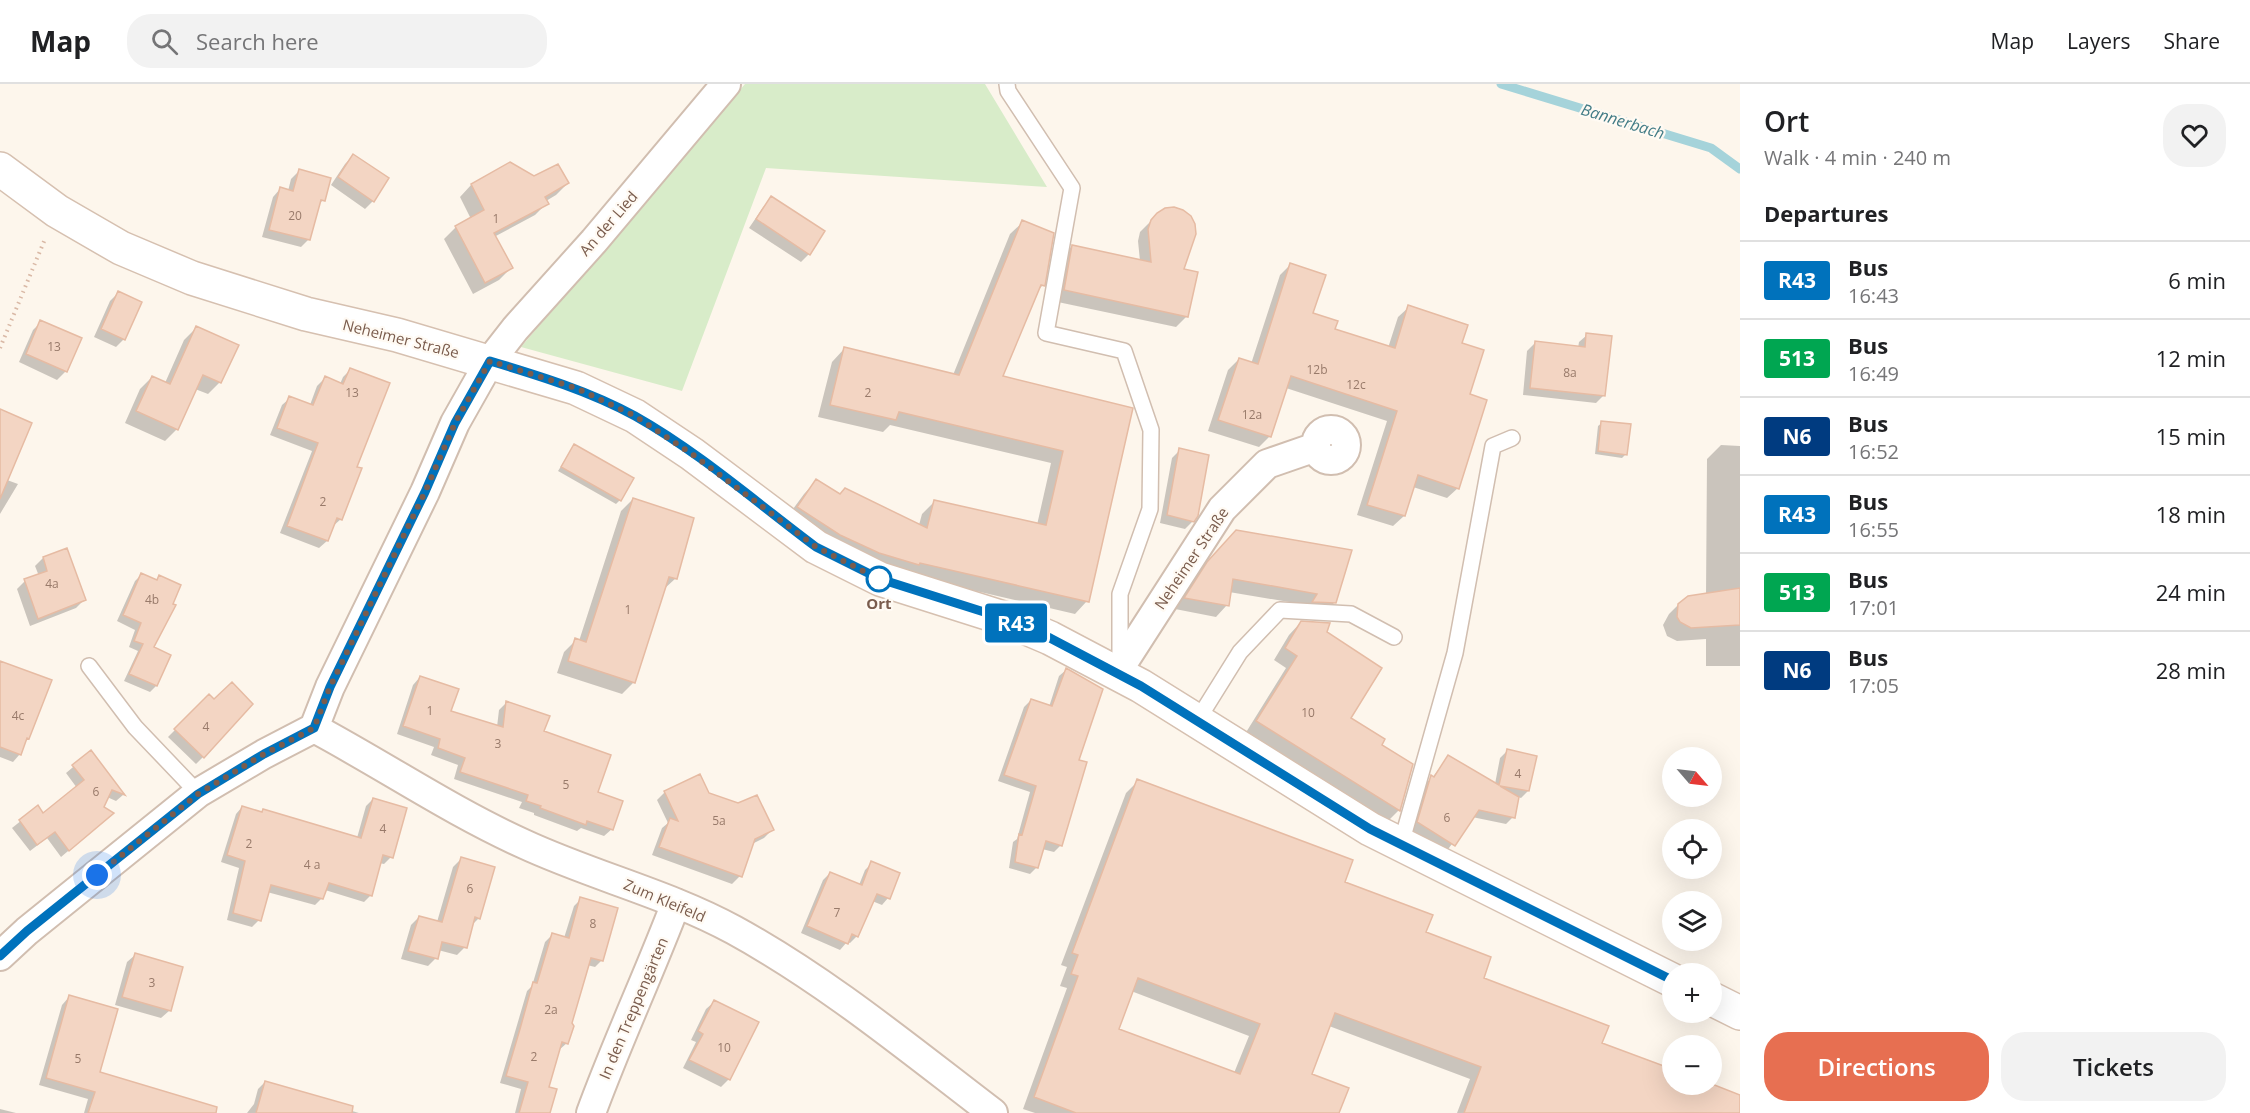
<!DOCTYPE html>
<html lang="en">
<head>
<meta charset="utf-8">
<style>
  body { margin:0; font-family:"Open Sans",sans-serif; background:#f2f2f2; color:#202124; height:100vh; display:flex; flex-direction:column; font-size:22px; white-space:nowrap }
  * { box-sizing:border-box; margin:0 }
  p { font-size:20px; color:#757577 }
  .icon { flex:none; width:33px; height:33px; fill:none; stroke:currentColor; stroke-width:2; stroke-linecap:round; stroke-linejoin:round }
  .map { position:relative; flex:1; overflow:hidden }
  .sheet { display:flex; flex-direction:column; background:#fff; width:510px }
  .sheet>* { flex:none }
  .badge { padding:0 12px; border-radius:4px; font-size:21px; line-height:39px }
  .needle { width:39px; rotate:118deg }
  .buttons { position:absolute; left:1662px; top:663px; display:grid; gap:12px }
  .buttons a { display:grid; place-items:center; width:60px; height:60px; border-radius:50%; background:#fff; box-shadow:0 6px 24px #0002; font-size:30px }
  .you { position:absolute; width:30px; height:30px; margin:-15px; border:4px solid #fff; border-radius:50%; background:#1a73e8; box-shadow:0 0 0 9px #1a73e833 }
  .map>.badge { position:absolute; translate:-50% -50%; box-shadow:0 0 0 3px #fff }
  h2 { padding:0 24px; font-size:22px; line-height:54px }
  .round { display:grid; place-items:center; flex:none; width:63px; height:63px; border-radius:24px; background:#f2f2f2 }
  .overview { display:flex; align-items:center; justify-content:space-between; height:102px; padding:0 24px }
  h1 { font-size:28px; font-weight:600; line-height:45px }
  .action { display:flex; gap:12px; margin-top:auto; padding:12px 24px }
  .action a { flex:1; height:69px; border-radius:24px; background:#e76f51; color:#fff; font-size:24px; font-weight:600; line-height:69px; text-align:center }
  .action a+a { background:#f2f2f2; color:#202124 }
  ul { padding:0; list-style:none }
  li { display:flex; align-items:center; gap:18px; height:78px; padding:0 24px; border-top:2px solid #e0e0e0 }
  li div { flex:1 }
  li b { display:block; font-size:22px }
  li em { font-style:normal }
  li .badge { min-width:66px; font-weight:700; text-align:center }
  header { display:flex; align-items:center; gap:36px; box-sizing:border-box; height:84px; padding:0 30px; background:#fff; border-bottom:2px solid #e0e0e0 }
  header strong { font-size:28px }
  nav { display:flex; gap:33px; margin-inline-start:auto; font-size:21px }
  .search { width:420px; height:54px; background:#f2f2f2; display:flex; align-items:center; gap:15px; box-sizing:border-box; padding:0 21px; border-radius:24px; color:#757577; font-size:22px }
  main { display:flex; flex:1; min-height:0 }
  .map>svg:first-child { display:block }
  .green { fill:#d8ecc9 }
  .shadow { fill:#0003; fill-rule:evenodd }
  .lines { fill:none; stroke-linecap:round; stroke-linejoin:round }
  .stream { stroke:#a5d3da; stroke-width:9 }
  .building { fill:#f3d5c3; stroke:#e6bba3; stroke-width:1.5; fill-rule:evenodd }
  .lane-casing { stroke:#d1beb0; stroke-width:18 }
  .street-casing { stroke:#d1beb0; stroke-width:32 }
  .secondary-casing { stroke:#d6c0b0; stroke-width:36 }
  .path { stroke:#d9b8a5; stroke-width:4; stroke-dasharray:1.5 4.5; stroke-linecap:butt }
  .lane { stroke:#fff; stroke-width:15 }
  .street { stroke:#fff; stroke-width:28 }
  .secondary { stroke:#fff; stroke-width:33 }
  .line-casing { stroke:#fff; stroke-width:14 }
  .line { stroke:#0072bc; stroke-width:9 }
  .walk { stroke:#7a5c4d; stroke-width:6; stroke-dasharray:0 10.8 }
  .stop-dot { fill:#fff; stroke:#0072bc; stroke-width:3 }
  .labels { text-anchor:middle; dominant-baseline:central; stroke-width:4.5; stroke-linejoin:round; paint-order:stroke }
  .number-label { font-size:12px; fill:#987a6a }
  .street-label { font-size:15px; fill:#7a5c4d; stroke:#fffaf3 }
  .stop-label { font-size:15px; font-weight:bold; fill:#7a5c4d; stroke:#fffaf3 }
  .water-label { font-size:16px; font-style:italic; fill:#437c86; stroke:#fffaf3 }
</style>
</head>
<body>
<header>
<strong>Map</strong>
<div class="search"><svg class="icon" aria-label="search" viewBox="0 0 24 24"><circle cx="10" cy="10" r="6"/><path d="M15 15l6 6"/></svg>Search here</div>
<nav><a>Map</a><a>Layers</a><a>Share</a></nav>
</header>
<main>
<div class="map">
<svg width="1740" height="1029" viewBox="0 0 1740 1029">
  <rect width="100%" height="100%" fill="#fdf6ec"/>
  <!-- green -->
  <path class="green" d="M745,0h240l62,103 -281,-19 -84,223 -161,-44z"/>
  <!-- shadow -->
  <path class="shadow" d="M353,72l20,45 -8,8 -34,-24 14,-21z
    M510,80l24,14 34,5 -12,12 -10,6 1,2 -12,12 -41,22 17,31 -12,12 -26,14 -29,-55 12,-12 15,-8 -11,-22 11,-12z
    M299,87l24,29 -6,6 -8,33 -8,8 -39,-10 11,-40 7,-8 8,2 3,-12z
    M772,114l37,56 -8,8 -52,-34 15,-22z
    M1158,130l24,56 5,46 -11,11 -123,-26 8,-44 11,-11 68,15 -2,-20 2,-9z
    M1023,138l20,63 -7,7 -35,85 130,31 -44,193 -12,13 -168,-39 -122,-55 19,-26 12,-13 24,14 79,30 3,-11 13,-13 102,24 14,-62 -161,-38 -7,7 -65,-15 14,-55 12,-13 109,26 57,-141z
    M1290,181l21,49 22,16 55,18 10,-31 11,-10 51,37 8,51 -10,93 -11,10 -34,-11 -9,29 -11,10 -36,-11 30,-94 -101,-33 -16,48 -11,11 -51,-16 20,-61 11,-11 12,5 29,-89z
    M118,209l6,46 -8,8 -22,-10 16,-36z
    M41,238l39,17 -15,33 -8,8 -38,-18 14,-32z
    M196,244l24,54 -12,12 -13,-5 -18,40 -12,12 -40,-18 15,-34 12,-12 13,6 19,-43z
    M1587,251l17,60 -8,8 -73,-8 4,-44 8,-8 43,5 1,-6z
    M350,286l6,98 -15,51 -9,8 -5,14 -8,7 -39,-15 32,-82 -42,-16 12,-30 8,-7 20,7 7,-19 8,-8 15,6 3,-7z
    M0,327l7,69 11,4 -18,30z
    M1602,339l24,31 -4,4 -27,-4 3,-28z
    M1721,361l19,1v220h-34v-27l-29,2 -10,-5 -4,-11 6,-11 14,-14 23,-5 1,-136z
    M574,362l46,54 -4,4 -58,-33z
    M1180,366l13,71 -8,8 -25,-6 12,-65z
    M633,415l43,79 -13,12 -30,93 -11,11 -65,-21 7,-21 12,-12 3,1 42,-130z
    M1225,459l109,60 -11,11 -16,-9 -78,-13 -2,13 -11,12 -41,-8 21,-34z
    M66,466l18,50 -8,8 -46,18 -13,-37 8,-8 14,-5 -4,-10 8,-8z
    M141,491l14,6 5,-4 -8,71 17,7 -13,31 -6,6 -26,-11 14,-30 -9,-4 6,-17 -18,-9 18,-40z
    M1301,538l24,11 24,85 30,27 20,65 -12,12 -142,-88 41,-66 -12,-8 15,-25z
    M0,585l28,69 -4,4 -4,12 -7,8 -13,-5z
    M1066,586l11,91 -16,84 -7,7 -12,-3 -5,18 -7,7 -21,-6 4,-26 4,-3 13,-47 -32,-11 26,-74 7,-7 18,7 10,-31z
    M420,593l30,35 47,15 2,-17 7,-7 37,29 69,97 -8,7 -23,-8 -4,3 -43,-16v-2l-15,-5 3,-6 -68,-23 4,-14 -27,-10 3,-8 -37,-13 16,-49z
    M209,612l-6,61 -7,7 -28,-27z
    M1507,667l21,40 -7,7 -3,-1 -5,20 -7,7 -34,-7 -26,35 -35,-22 13,-46 8,-6 16,-21 47,27 5,-26z
    M91,668l32,43 -7,6 -9,-4 -4,10 9,7 -51,43 -14,-19 -17,13 -18,-23 25,-20 6,7 34,-27 -11,-15z
    M1138,697l205,102 81,50 58,45 118,66 72,27v13l68,12v17h-283l13,-34 -141,-53 -19,49 29,38h-304l-12,-4 44,-121 -7,-2 7,-19 -6,-2 65,-172zM1131,907l118,45 -15,37 -117,-44z
    M665,708l43,2 64,36 -8,8 -12,6 -12,32 -8,8 -80,-29 10,-27 6,-5 -11,-23z
    M373,715l18,58 -7,7 -5,-1 -8,32 -7,7 -39,-12 -3,8 -7,7 -48,-13 -8,28 -7,7 -25,-7 12,-52 -18,-6 15,-48 6,-7 115,31 9,-32z
    M461,775l18,59 -8,8 -6,21 -8,8 -19,-5 -2,8 -8,8 -27,-7 10,-34 8,-8 18,5 16,-55z
    M872,779l16,35 -6,7 -10,-4 -15,35 -7,7 -3,-1 -7,8 -39,-17 22,-53 7,-7 29,12 6,-15z
    M581,815l21,61 -7,7 -8,-2 -17,58 -3,20 -8,7 -12,38 1,25h-33l6,-24 -21,-6 27,-92 5,-5 13,-44 7,-7 12,3 10,-32z
    M135,871l34,56 -8,7 -46,-13 12,-43z
    M69,913l29,76 70,40h-84l4,-14 -49,-14 23,-80z
    M714,918l15,77 -8,8 -38,-19 13,-26 -5,-2 15,-31z
    M265,998l42,16 52,15h-112l7,-9 4,-15z
    M0,1025l16,4h-16z"/>
  <g class="lines">
    <!-- stream -->
    <path class="stream" d="M1501,0l210,64 29,21"/>
  </g>
  <!-- building -->
  <path class="building" d="M353,70l36,24 -15,24 -36,-25z
    M510,78l24,14 24,-12 11,19 -24,14 4,7 -55,29 19,35 -28,15 -30,-57 29,-16 -13,-26z
    M299,85l32,9 -6,23 -4,-1 -11,40 -41,-10 11,-43 13,4z
    M771,112l54,35 -15,24 -54,-36z
    M1174,123l9,3 8,6 4,8 1,10 -12,35 14,3 -10,45 -124,-27 8,-45 79,17 -3,-33 3,-9 6,-7 8,-5z
    M1022,136l32,13 -9,53 -4,-1 -38,91 130,32 -44,194 -169,-39 -1,2 -40,-12 -39,-18 -43,-28 19,-28 24,15 5,-6 82,40 7,-28 112,25 17,-74 -164,-39 -3,8 -66,-15 14,-58 115,28z
    M1290,179l36,12 -13,38 25,8 -3,8 60,19 13,-43 60,20 -6,18 22,7 -14,44 17,6 -28,89 -41,-14 -13,41 -38,-11 30,-94 -106,-35 -20,61 -53,-17 21,-62 19,6z
    M118,207l24,11 -17,38 -24,-11z
    M40,236l42,18 -15,34 -41,-18z
    M196,242l43,19 -18,38 -18,-8 -25,55 -42,-19 16,-35 18,8z
    M1586,249l26,3 -7,60 -75,-8 5,-47 50,6z
    M350,284l40,15 -33,84 5,1 -20,52 -5,-2 -9,23 -41,-15 31,-83 -41,-15 12,-32 24,9 12,-29 18,8z
    M0,325l32,14 -32,76z
    M1601,337l30,3 -4,31 -29,-4z
    M574,360l60,34 -13,23 -60,-34z
    M1179,364l30,7 -11,61 -4,6 -27,-7z
    M633,414l61,20 -17,61 -8,-2 -34,106 -67,-22 7,-23 11,4z
    M1236,446l116,20 -16,53 -24,-1 5,-8 -84,-15 -4,27 -45,-8 23,-36z
    M67,464l19,52 -48,19 -14,-40 23,-8 -4,-14z
    M141,489l16,7 2,-5 22,10 -8,19 3,1 -22,42 17,8 -14,31 -28,-12 14,-30 -9,-3 7,-18 -18,-8z
    M1740,504v37l-49,3 -11,-6 -3,-5 1,-13 10,-8z
    M1301,537l29,2 -3,9 55,36 -31,50 34,21 -3,6 31,19 -13,47 -144,-90 41,-65 -12,-8z
    M0,577l52,19 -23,59 -2,-1 -6,17 -21,-8z
    M1066,584l37,21 -24,71 8,2 -25,84 -16,-5 -8,27 -23,-6 4,-28 3,1 14,-49 -32,-11 27,-76 21,7z
    M420,592l39,13 -8,22 52,16 3,-26 44,15 -6,15 67,24 -13,37 25,9 -10,29 -26,-9 -1,4 -46,-17 1,-2 -15,-5 2,-6 -68,-23 5,-14 -27,-10 2,-9 -37,-13z
    M232,598l21,22 -49,54 -30,-29 35,-35 5,5z
    M1507,665l30,7 -8,35 -29,-5 19,11 -4,21 -36,-8 -24,36 -38,-24 14,-47 3,2 14,-22 51,30z
    M91,666l34,45 -13,-5 -8,17 10,6 -45,38 -14,-19 -18,13 -18,-25 19,-15 5,8 41,-33 -12,-15z
    M700,690l9,19 29,10 19,-8 17,35 -19,9 -13,38 -83,-30 11,-29 8,3 -14,-30z
    M1137,695l216,81 -8,22 88,33 -7,17 65,25 -7,21 125,48 -7,17 70,26v15h40l28,11v18h-276l17,-46 -146,-54 -23,61 37,14 -10,25h-263l-42,-16 44,-121 -7,-2 7,-19 -6,-2zM1138,894l122,46 -20,50 -121,-45z
    M373,714l34,10 -14,50 -10,-3 -11,41 -43,-13 -6,16 -52,-14 -10,36 -28,-8 12,-52 -18,-6 15,-49 20,6 1,-3 98,29z
    M461,773l34,10 -15,52 -5,-2 -8,31 -25,-6 -4,17 -30,-8 11,-35 23,6z
    M871,777l29,12 -10,26 -13,-5 -19,43 -6,-3 -4,10 -41,-18 23,-54 32,13z
    M580,813l38,11 -15,53 -12,-3 -19,65 2,3 -6,18 -6,-2 -13,45 8,2 -7,24h-31l9,-31 -22,-6 14,-47 13,-47 4,1 15,-50 17,5z
    M135,869l48,14 -12,44 -49,-14z
    M69,911l49,14 -18,63 117,35 -1,6h-128l7,-21 -49,-14z
    M714,916l45,22 -29,58 -41,-20 14,-26 -5,-3z
    M265,997l88,25 -1,7h-96z"/>
  <g class="lines">
    <!-- lane casing -->
    <g class="lane-casing">
      <path id="lane" d="M1007,0l1,7 64,97 -26,145 78,18 27,79 -1,79 -30,85v66
        M89,582l46,61 63,66
        M1197,637l43,-69 40,-42 71,4 43,23
        M1401,760l54,-191 38,-207 19,-8"/>
    </g>
    <!-- street casing -->
    <g class="street-casing">
      <path id="street" d="M1316 361a15 15 0 1 1 30 0a15 15 0 1 1-30 0Z
        M1118,590l1,-5 103,-160 45,-45 49,-17
        M314,644c71,38 137,83 210,116 69,32 144,50 210,86 93,51 175,119 259,183
        M0,872l27,-25 171,-138 66,-39 50,-26 16,-41 95,-195 30,-69 35,-62 25,-32 79,-88 132,-157
        M591,1029c26,-71 58,-139 85,-210"/>
    </g>
    <!-- secondary casing -->
    <g class="secondary-casing">
      <path id="secondary" d="M0,85l57,42 64,37 71,30 114,36 91,21 179,53 59,28 57,38 124,93 64,32 123,39 47,20 91,48 229,143 302,151
        M1712,915l28,14"/>
    </g>
    <!-- path -->
    <path class="path" d="M0,264l45,-109"/>
    <!-- lane -->
    <use href="#lane" class="lane"/>
    <!-- street -->
    <use href="#street" class="street"/>
    <!-- secondary -->
    <use href="#secondary" class="secondary"/>
  </g>
  <g class="lines">
    <!-- line casing -->
    <g class="line-casing">
      <path id="line" d="M0,872l27,-25 171,-137 66,-40 50,-26 16,-41 95,-195 30,-69 35,-62c50,15 99,30 145,55 64,36 122,87 181,131l64,32 123,39 47,20 91,48 229,143 302,151"/>
    </g>
    <!-- line -->
    <use href="#line" class="line"/>
    <!-- walk -->
    <path class="walk" d="M97,791l101,-81 66,-40 50,-26 16,-41 95,-195 30,-69 35,-62 86,27 59,28 57,38 124,93 63,32"/>
  </g>
  <!-- markers -->
  <circle class="stop-dot" cx="879" cy="495" r="12"/>
  <g class="labels">
    <!-- number labels -->
    <g class="number-label">
      <text x="295" y="131">20</text>
      <text x="496" y="134">1</text>
      <text x="54" y="262">13</text>
      <text x="1317" y="285">12b</text>
      <text x="1570" y="288">8a</text>
      <text x="1356" y="300">12c</text>
      <text x="352" y="308">13</text>
      <text x="868" y="308">2</text>
      <text x="1252" y="330">12a</text>
      <text x="323" y="417">2</text>
      <text x="52" y="499">4a</text>
      <text x="152" y="515">4b</text>
      <text x="628" y="525">1</text>
      <text x="430" y="626">1</text>
      <text x="1308" y="628">10</text>
      <text x="18" y="631">4c</text>
      <text x="206" y="642">4</text>
      <text x="498" y="659">3</text>
      <text x="1518" y="689">4</text>
      <text x="566" y="700">5</text>
      <text x="96" y="707">6</text>
      <text x="1447" y="733">6</text>
      <text x="719" y="736">5a</text>
      <text x="383" y="744">4</text>
      <text x="249" y="759">2</text>
      <text x="312" y="780">4 a</text>
      <text x="470" y="804">6</text>
      <text x="837" y="828">7</text>
      <text x="593" y="839">8</text>
      <text x="152" y="898">3</text>
      <text x="551" y="925">2a</text>
      <text x="724" y="963">10</text>
      <text x="534" y="972">2</text>
      <text x="78" y="974">5</text>
    </g>
    <!-- street labels -->
    <g class="street-label">
      <text transform="translate(608 139) rotate(-49)">An der Lied</text>
      <text transform="translate(401 254) rotate(14)">Neheimer Straße</text>
      <text transform="translate(1191 474) rotate(-56)">Neheimer Straße</text>
      <text transform="translate(665 816) rotate(23)">Zum Kleifeld</text>
      <text transform="translate(633 924) rotate(-67)">In den Treppengärten</text>
    </g>
    <!-- stop labels -->
    <g class="stop-label">
      <text x="879" y="519">Ort</text>
    </g>
    <!-- water labels -->
    <g class="water-label">
      <text transform="translate(1623 37) rotate(17)">Bannerbach</text>
    </g>
  </g>
</svg>
<div class="buttons">
<a><svg class="needle" viewBox="-14 -14 28 28"><path d="M0-13l5 13h-10z" fill="#e53935"/><path d="M0 13l5-13h-10z" fill="#757577"/></svg></a>
<a><svg class="icon" aria-label="locate" viewBox="0 0 24 24"><circle cx="12" cy="12" r="6"/><path d="M12 2v4M12 18v4M2 12h4M18 12h4"/></svg></a>
<a><svg class="icon" aria-label="layers" viewBox="0 0 24 24"><path d="M12 4l9 5-9 5-9-5zM3 14l9 5 9-5"/></svg></a>
<a>+</a>
<a>−</a>
</div>
<div class="you" style="left:97px;top:791px"></div>
<b class="badge" style="left:1016px;top:539px;background:#0072bc;color:#fff">R43</b>
</div>
<section class="sheet">
<div class="overview"><div><h1>Ort</h1><p>Walk · 4 min · 240 m</p></div><a class="round"><svg class="icon" aria-label="heart" viewBox="0 0 24 24"><path d="M12 20l-8-8c-3-5 5-10 8-4 3-6 11-1 8 4z"/></svg></a></div>
<h2>Departures</h2>
<ul>
<li><span class="badge" style="background:#0072bc;color:#fff">R43</span><div><b>Bus</b><p>16:43</p></div><em>6 min</em></li>
<li><span class="badge" style="background:#00a651;color:#fff">513</span><div><b>Bus</b><p>16:49</p></div><em>12 min</em></li>
<li><span class="badge" style="background:#003b80;color:#fff">N6</span><div><b>Bus</b><p>16:52</p></div><em>15 min</em></li>
<li><span class="badge" style="background:#0072bc;color:#fff">R43</span><div><b>Bus</b><p>16:55</p></div><em>18 min</em></li>
<li><span class="badge" style="background:#00a651;color:#fff">513</span><div><b>Bus</b><p>17:01</p></div><em>24 min</em></li>
<li><span class="badge" style="background:#003b80;color:#fff">N6</span><div><b>Bus</b><p>17:05</p></div><em>28 min</em></li>
</ul>
<div class="action"><a>Directions</a><a>Tickets</a></div>
</section>
</main>
</body>
</html>
